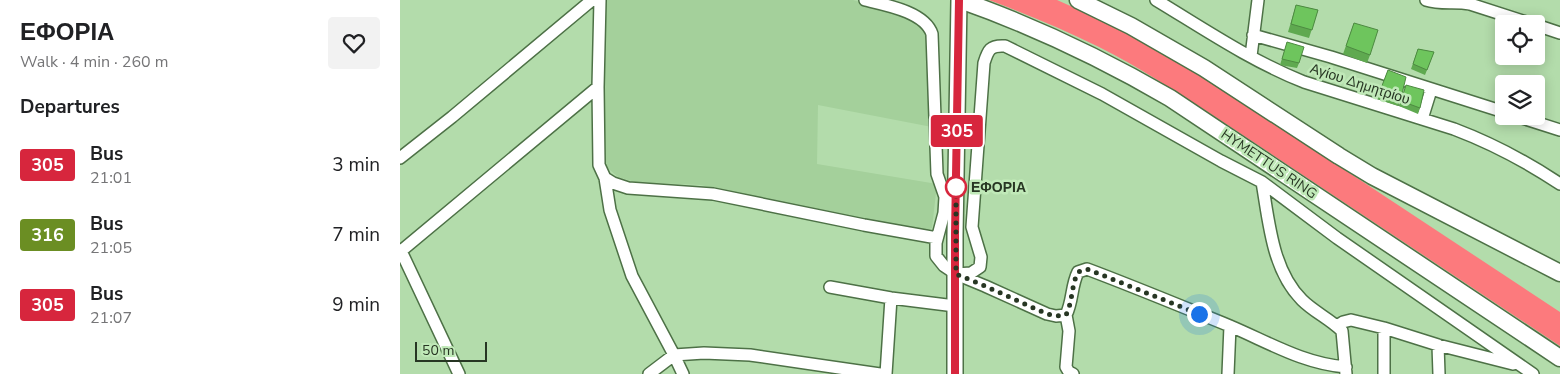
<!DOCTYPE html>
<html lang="en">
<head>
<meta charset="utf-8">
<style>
  body { margin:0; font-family:"Nunito Sans",sans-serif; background:#f2f2f2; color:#202124; height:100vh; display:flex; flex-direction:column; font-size:19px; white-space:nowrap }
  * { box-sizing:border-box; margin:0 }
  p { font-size:16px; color:#757577 }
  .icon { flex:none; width:28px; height:28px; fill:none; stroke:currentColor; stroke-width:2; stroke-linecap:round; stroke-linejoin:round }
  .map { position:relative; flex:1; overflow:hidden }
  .drawer { display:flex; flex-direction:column; background:#fff; width:400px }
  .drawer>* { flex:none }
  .badge { padding:0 10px; border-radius:4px; font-size:18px; line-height:32px }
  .tools { position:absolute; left:1095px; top:15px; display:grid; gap:10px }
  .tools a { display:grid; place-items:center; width:50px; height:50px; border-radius:5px; background:#fff; box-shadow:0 2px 12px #0003; font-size:25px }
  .scale { position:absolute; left:15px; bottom:12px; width:72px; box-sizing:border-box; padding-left:5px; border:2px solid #273623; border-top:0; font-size:14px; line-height:18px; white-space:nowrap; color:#273623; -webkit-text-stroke:4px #c0e9b8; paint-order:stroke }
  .you { position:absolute; width:25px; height:25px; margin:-12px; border:4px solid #fff; border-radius:50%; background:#1a73e8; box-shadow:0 0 0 8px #1a73e833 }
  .map>.badge { position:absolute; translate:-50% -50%; box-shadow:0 0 0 2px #fff }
  h2 { padding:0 20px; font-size:19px; line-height:45px }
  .round { display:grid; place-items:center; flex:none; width:52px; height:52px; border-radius:5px; background:#f2f2f2 }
  .head { display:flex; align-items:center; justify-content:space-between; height:85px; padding:0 20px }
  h1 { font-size:24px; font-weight:600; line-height:38px }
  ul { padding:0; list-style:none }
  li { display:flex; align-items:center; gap:15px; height:70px; padding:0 20px }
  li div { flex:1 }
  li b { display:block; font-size:19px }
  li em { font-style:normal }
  li .badge { min-width:55px; font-weight:700; text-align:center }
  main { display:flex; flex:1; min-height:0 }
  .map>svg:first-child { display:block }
  .built { fill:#a4d09b }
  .green { fill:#fc7a7d }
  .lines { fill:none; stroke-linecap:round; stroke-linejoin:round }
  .minor-casing { stroke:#4d7146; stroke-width:14 }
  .major-casing { stroke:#4d7146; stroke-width:18 }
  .highway-casing { stroke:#4d7146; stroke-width:19 }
  .minor { stroke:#fff; stroke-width:11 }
  .major { stroke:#fff; stroke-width:15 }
  .highway { stroke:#fff; stroke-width:16 }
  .wall { fill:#5fa950 }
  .building { fill:#6ec55d; stroke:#4d8a41 }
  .line-casing { stroke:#fff; stroke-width:11 }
  .line { stroke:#d7263d; stroke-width:8 }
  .walk { stroke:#273623; stroke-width:5; stroke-dasharray:0 9 }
  .stop-dot { fill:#fff; stroke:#d7263d; stroke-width:2.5 }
  .labels { text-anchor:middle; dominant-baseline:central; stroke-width:5; stroke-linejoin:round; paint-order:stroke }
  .street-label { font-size:14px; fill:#273623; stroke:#c0e9b8 }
  .stop-label { font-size:14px; font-weight:bold; fill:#273623; stroke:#c0e9b8; text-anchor:start }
</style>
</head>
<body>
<main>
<section class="drawer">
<div class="head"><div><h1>ΕΦΟΡΙΑ</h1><p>Walk · 4 min · 260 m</p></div><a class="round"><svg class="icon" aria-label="heart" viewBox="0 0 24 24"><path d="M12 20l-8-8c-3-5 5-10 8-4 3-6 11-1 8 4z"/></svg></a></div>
<h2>Departures</h2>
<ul>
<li><span class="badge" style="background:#d7263d;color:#fff">305</span><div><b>Bus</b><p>21:01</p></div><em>3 min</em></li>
<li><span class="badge" style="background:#6b8e23;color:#fff">316</span><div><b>Bus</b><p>21:05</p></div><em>7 min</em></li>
<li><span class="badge" style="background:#d7263d;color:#fff">305</span><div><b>Bus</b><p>21:07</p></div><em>9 min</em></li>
</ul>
</section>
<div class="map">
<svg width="1160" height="374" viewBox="0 0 1160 374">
  <rect width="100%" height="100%" fill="#b3dcab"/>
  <!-- built -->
  <path class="built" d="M203,0h250l51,15 26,20 2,92 -114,-22 -1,59 120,20 -5,44 -5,2 -148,-27 -78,-18 -66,-3 -17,-5 -15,-13z"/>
  <!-- green -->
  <path class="green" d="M589,0h68l47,21 67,36 53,33 336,222v34l-349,-232c-37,-23 -73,-48 -112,-67 -36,-18 -73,-33 -110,-47z"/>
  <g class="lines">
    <!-- minor casing -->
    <g class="minor-casing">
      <path id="minor" d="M200,0l-2,87 1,78 6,13 8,5 15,5 85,6 151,31 73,13
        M465,0c21,5 60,12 67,34l5,140 8,23 -1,16 -8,30v13l8,10 12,8 29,12 62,28 9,2 10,-1c7,-14 5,-29 12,-43l9,-3c48,18 96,38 143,57 38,16 74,38 116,41
        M756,0c48,29 95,61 148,82l150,47c37,14 73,33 106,55
        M1026,0c15,5 29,1 44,4l62,20
        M1136,25l24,8
        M853,35l78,22 173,55
        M851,56l7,-56
        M1116,116l44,14
        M1022,119l9,-29
        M0,158l52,-41 140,-117
        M205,178l5,32 22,66 42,79 30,-2 46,2 130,19
        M862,182c7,40 10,88 40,118 12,12 28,19 40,31l4,43
        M0,250l1,1 197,-164
        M1,251l58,123
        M556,274l15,-1 9,-6 1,-10 -9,-30 12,-164c4,-13 6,-18 21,-17l97,48 119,67 41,21 75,56 196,136
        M430,287l61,11 64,8
        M666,315l3,16 -3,36 3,5 4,2
        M937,326l6,-4 8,-2 33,8 54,17 75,19
        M984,328v46
        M1038,345l1,29
        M249,374l25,-19 9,19
        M486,374l5,-76
        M828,374l2,-48"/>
    </g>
    <!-- major casing -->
    <g class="major-casing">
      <path id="major" d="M555,374v-139l4,-235"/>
    </g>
    <!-- highway casing -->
    <g class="highway-casing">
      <path id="highway" d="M560,0c74,26 143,59 210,98l390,260
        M678,0l53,26 73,42 135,88 33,20 188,97"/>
    </g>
    <!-- minor -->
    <use href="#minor" class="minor"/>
    <!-- major -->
    <use href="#major" class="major"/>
    <!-- highway -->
    <use href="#highway" class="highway"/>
  </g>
  <!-- wall -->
  <path class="wall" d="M896,5l22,5 -9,28 -21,-6z
    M954,23l16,32 -3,8 -24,-9z
    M887,42l12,21 -2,5 -17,-3z
    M1018,49l16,3 -9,23 -14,-6z
    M988,70l13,28 -3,8 -21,-7z
    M1006,85l14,23 -2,6 -19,-8z"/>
  <!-- building -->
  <path class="building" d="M896,5l22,5 -6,20 -21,-6z
    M954,23l24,7 -8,25 -24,-9z
    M887,42l17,5 -5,16 -17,-4z
    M1018,49l16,3 -7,18 -14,-6z
    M988,70l18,7 -5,21 -21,-7z
    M1006,85l18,5 -4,18 -19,-7z"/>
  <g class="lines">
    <!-- line casing -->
    <g class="line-casing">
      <path id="line" d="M555,374v-140l4,-234"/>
    </g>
    <!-- line -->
    <use href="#line" class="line"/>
    <!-- walk -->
    <path class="walk" d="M556,187v87l29,12 62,28 9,2 10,-1c7,-14 5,-29 12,-43l9,-3 112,45"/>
  </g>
  <!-- markers -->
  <circle class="stop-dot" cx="556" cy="187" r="10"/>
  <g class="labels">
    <!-- street labels -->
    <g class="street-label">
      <text transform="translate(960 84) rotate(18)">Αγίου Δημητρίου</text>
      <text transform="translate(869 164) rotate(34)">HYMETTUS RING</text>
    </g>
    <!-- stop labels -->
    <g class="stop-label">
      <text x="571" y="187">ΕΦΟΡΙΑ</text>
    </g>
  </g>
</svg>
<div class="tools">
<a><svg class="icon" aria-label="locate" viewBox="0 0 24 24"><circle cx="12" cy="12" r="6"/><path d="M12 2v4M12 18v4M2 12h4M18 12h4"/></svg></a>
<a><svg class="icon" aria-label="layers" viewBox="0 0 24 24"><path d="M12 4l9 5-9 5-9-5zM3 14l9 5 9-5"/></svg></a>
</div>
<div class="scale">50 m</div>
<div class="you" style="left:799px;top:314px"></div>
<b class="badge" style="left:557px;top:131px;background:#d7263d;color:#fff">305</b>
</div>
</main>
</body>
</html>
